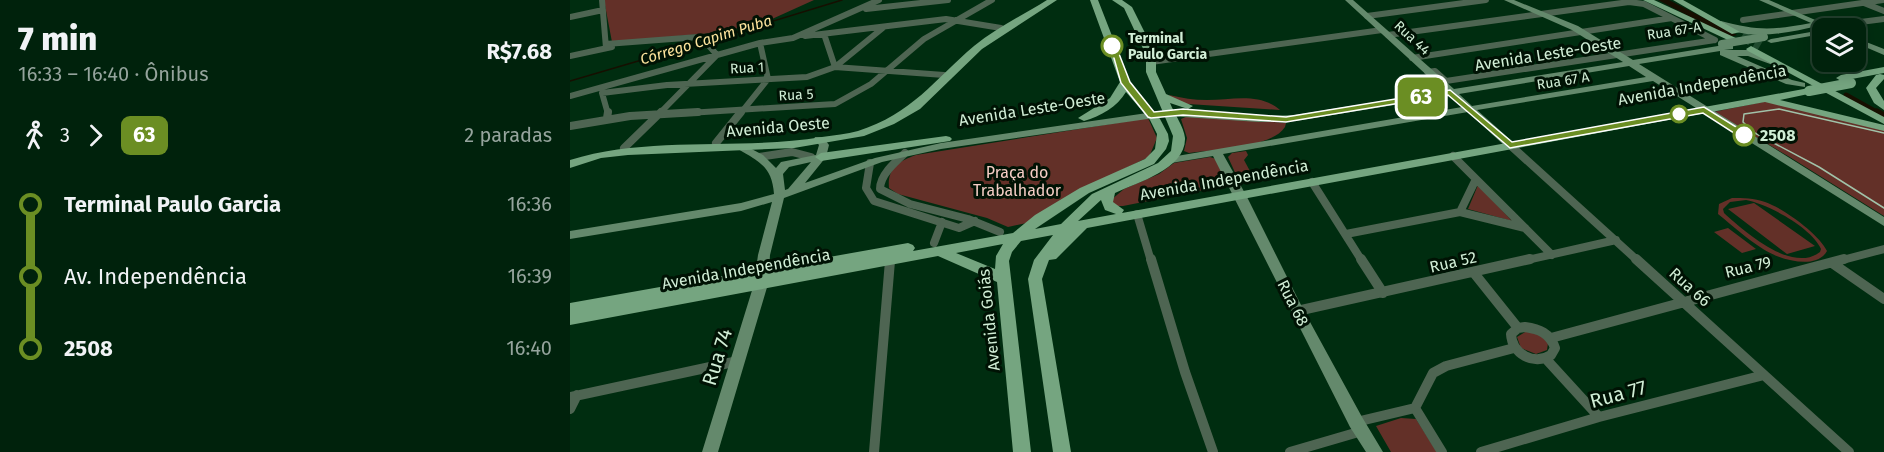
<!DOCTYPE html>
<html lang="pt">
<head>
<meta charset="utf-8">
<style>
  body { margin:0; font-family:"Fira Sans",sans-serif; background:#0a2a15; color:#f1f3f6; height:100vh; display:flex; flex-direction:column; font-size:22px; white-space:nowrap }
  * { box-sizing:border-box; margin:0 }
  p { font-size:20px; color:#95a49d }
  .icon { flex:none; width:33px; height:33px; fill:none; stroke:currentColor; stroke-width:2; stroke-linecap:round; stroke-linejoin:round }
  .map { position:relative; flex:1; overflow:hidden }
  .drawer { display:flex; flex-direction:column; background:#00220c; width:570px }
  .drawer>* { flex:none }
  .badge { padding:0 12px; border-radius:9px; font-size:21px; line-height:39px }
  .buttons { position:absolute; left:1242px; top:18px; display:grid; gap:12px }
  .buttons a { display:grid; place-items:center; width:54px; height:54px; border-radius:12px; background:#00220c; box-shadow:0 3px 15px #0003,0 0 0 2px #223f2d; font-size:30px }
  .map>.badge { position:absolute; translate:-50% -50%; box-shadow:0 0 0 3px #fff }
  .legs { display:flex; align-items:center; gap:9px; height:66px; padding:0 18px; font-size:20px }
  .legs p { margin-inline-start:auto }
  .summary { display:flex; align-items:center; justify-content:space-between; height:102px; padding:0 18px }
  h1 { font-size:33px; font-weight:800; line-height:45px }
  ul { padding:0 18px; list-style:none }
  li { display:flex; align-items:center; gap:21px; height:72px; font-size:22px }
  li i { display:grid; place-items:center; width:9px; height:100%; margin:0 8px; background:currentColor }
  li i::after { content:''; width:15px; height:15px; margin:-8px; border:4px solid; border-radius:50%; background:#00220c }
  li p { margin-inline-start:auto }
  li:first-child i { background:linear-gradient(#0000 50%,currentColor 0) }
  li:last-child i { background:linear-gradient(currentColor 50%,#0000 0) }
  main { display:flex; flex:1; min-height:0 }
  .map>svg:first-child { display:block }
  .green { fill:#633028; fill-rule:evenodd }
  .lines { fill:none; stroke-linecap:round; stroke-linejoin:round }
  .stream { stroke:#160f00; stroke-width:1.5 }
  .canal-far1 { stroke:#160f00; stroke-width:5 }
  .canal { stroke:#160f00; stroke-width:7 }
  .river { fill:#160f00; fill-rule:evenodd }
  .primary-tunnel { stroke:#1f4a2e; stroke-width:10; stroke-dasharray:10 4.5; stroke-linecap:butt }
  .street-far2 { stroke:#4e6552; stroke-width:6 }
  .street-far1 { stroke:#4e6552; stroke-width:8 }
  .street { stroke:#4e6552; stroke-width:10 }
  .secondary { fill:#64896c; fill-rule:evenodd }
  .primary { fill:#75a580; fill-rule:evenodd }
  .tram { stroke:#a1c2a9; stroke-width:1.5 }
  .secondary-bridge { stroke:#64896c; stroke-width:8 }
  .primary-bridge { stroke:#75a580; stroke-width:10 }
  .line-1 { fill:#6b8e23; stroke:#fff; stroke-width:1.5 }
  .stop-1-dot { fill:#fff; stroke:#6b8e23; stroke-width:3 }
  .labels { text-anchor:middle; dominant-baseline:central; stroke-width:6; stroke-linejoin:round; paint-order:stroke }
  .far-street-label { font-size:14px; fill:#d1eed6; stroke:#001204 }
  .far-stop-label { font-size:14px; font-weight:bold; fill:#d1eed6; stroke:#001204; text-anchor:start }
  .far-water-label { font-size:15px; font-style:italic; fill:#fce39c; stroke:#001204 }
  .street-label { font-size:16px; fill:#d1eed6; stroke:#001204 }
  .stop-label { font-size:16px; font-weight:bold; fill:#d1eed6; stroke:#001204; text-anchor:start }
  .park-label { font-size:16px; fill:#f5cdc5; stroke:#001204 }
  .near-street-label { font-size:20px; fill:#d1eed6; stroke:#001204 }
</style>
</head>
<body>
<main>
<section class="drawer">
<div class="summary"><div><h1>7 min</h1><p>16:33 – 16:40 · Ônibus</p></div><b>R$7.68</b></div>
<div class="legs"><svg class="icon" aria-label="walk" viewBox="0 0 24 24"><circle cx="13" cy="4" r="2"/><path d="M13 8l-2 6 4 7M11 14l-3 7M7 12l3-4h3l4 4"/></svg>3<svg class="icon" aria-label="forward" viewBox="0 0 24 24"><path d="M9 5l7 7-7 7"/></svg><b class="badge" style="background:#6b8e23;color:#fff">63</b><p>2 paradas</p></div>
<ul>
<li><i style="color:#6b8e23"></i><b>Terminal Paulo Garcia</b><p>16:36</p></li>
<li><i style="color:#6b8e23"></i><span>Av. Independência</span><p>16:39</p></li>
<li><i style="color:#6b8e23"></i><b>2508</b><p>16:40</p></li>
</ul>
</section>
<div class="map">
<svg width="1314" height="452" viewBox="0 0 1314 452">
  <rect width="100%" height="100%" fill="#002d10"/>
  <!-- green -->
  <path class="green" d="M34,0h210l-42,19 -49,13 -111,10z
    M599,95c13,3 25,5 38,5 25,0 52,-8 73,10l-107,-7z
    M1198,101l116,27v88l-96,-60 -75,-44z
    M618,116l98,7 -1,4c-13,21 -73,23 -96,26l-5,-2 3,-13 -6,-19z
    M578,118l9,20 -8,19 -61,29 -52,35 -28,6 -21,-9 -89,-24 -9,-6c-2,-20 10,-27 27,-33z
    M676,151l2,4 -4,5 7,13 17,-3 4,6 -24,5 -10,-2 -10,-22 4,-4z
    M640,157l6,2 12,23 -4,4 -101,20h-7l-5,-6 13,-11 35,-15 15,-11z
    M908,185l34,36 -44,-12z
    M1162,198c11,0 22,0 33,4 18,6 54,32 62,49 -11,20 -49,8 -64,-2 -16,-10 -30,-23 -45,-35l1,-10zM1176,200c22,4 66,28 75,49l-1,3c-28,22 -76,-21 -96,-39l-1,-4 7,-7z
    M1184,203l61,43 -28,8 -59,-45z
    M1158,228l28,21 -14,4 -28,-21z
    M957,331l15,5 6,7 -1,7 -11,4 -15,-6 -4,-11z
    M831,418l15,1 21,33h-46l-15,-26z"/>
  <g class="lines">
    <!-- stream -->
    <path class="stream" d="M138,41l134,-41
      M0,81l133,-39"/>
    <!-- canal-far1 -->
    <path class="canal-far1" d="M1276,95l34,19"/>
    <!-- canal -->
    <path class="canal" d="M1307,112l7,4"/>
    <!-- river -->
    <path class="river" d="M1088,0h11l68,35 -8,2z"/>
    <!-- primary-tunnel -->
    <path class="primary-tunnel" d="M1172,36l18,10"/>
    <!-- street-far2 -->
    <path class="street-far2" d="M32,0l4,48
      M1294,3l20,8
      M296,9l82,-9
      M797,16l119,-16
      M0,17l33,-7
      M1173,20l140,-20
      M1252,27l62,-8
      M254,34l11,33 109,8
      M818,35l241,-33 15,2 71,36
      M235,36l141,-17 55,9
      M36,44l92,-7 5,2 14,16 -58,59
      M0,56l42,-9
      M842,58l260,-40
      M581,62l231,-32
      M857,72l8,-1 11,10 269,-41
      M32,93l65,-8 140,-8 28,-10 49,-40
      M32,93l6,21
      M0,96l190,-53 33,-5 86,-38
      M102,114l163,-10 36,-20 53,-45 68,-39
      M170,114l28,-35 -8,-36"/>
    <!-- street-far1 -->
    <path class="street-far1" d="M37,118l1,-6
      M0,126l60,-10 68,-4
      M146,143l25,-31
      M940,145l128,116
      M54,148l37,-36
      M335,153c-10,9 -25,22 -25,36l30,15 58,15 32,13
      M883,156l99,99
      M189,157l33,-5 19,5
      M300,163l-4,25 8,13 85,27 16,-7
      M742,182l50,79
      M890,212l15,-31
      M567,214l14,47
      M776,234l114,-22 65,16
      M364,243l8,-21
      M953,261l93,-21
      M1269,261l45,-12"/>
    <!-- street -->
    <path class="street" d="M581,259l34,113 28,80
      M791,259l22,34
      M1066,259l213,193
      M1262,263l52,36
      M904,273l44,55
      M727,311l233,-52
      M955,327c14,2 25,6 30,21l-4,7c-17,11 -39,-1 -40,-21l7,-6z
      M981,338l293,-79
      M976,359l53,58
      M0,397l168,-36
      M845,408l27,44
      M0,409l7,-14
      M786,422l59,-14 18,-35 13,-7 68,-18
      M304,452l16,-191
      M720,452l72,-21
      M911,452l118,-35 165,-42"/>
    <!-- secondary -->
    <path class="secondary" d="M775,0h8l101,89 169,-27 -51,-32 -68,-30h10l64,26 55,34 97,-16 3,1v4l-9,1h25l27,10 1,2 -4,3 -25,-9h-11l55,24 13,3v4l-19,-3 -66,-29v-4l-81,13 245,153v9l-231,-145 -176,29 37,33 1,2 -5,3 -4,-1 -38,-35 -245,42 23,41 58,116 58,106 21,35h-17l-16,-25 -137,-271 -42,7 -5,-3 5,-3 291,-50 -12,-11 -155,25 -36,1 -91,-6 -227,33 -59,13 -98,36 -14,57 -2,29 -50,168h-16l52,-168 4,-29 14,-53 -31,9 -171,28v-8l171,-28 33,-9c-2,-27 -14,-32 -36,-45l-1,-2 1,-2 4,-1 21,11 13,13 5,-6 35,-7 3,-10 -5,-6 1,-2h8l6,8 -3,12 -21,26 70,-25 66,-15 227,-33 91,6 36,-1 149,-24zM1059,66l17,11 -174,29 -13,-12zM241,162l-23,27 -3,1 -2,-16 6,-7z
      M1189,0h10l65,28h-10l-6,-2c-31,7 -73,17 -101,-3l4,-2c36,10 53,9 90,2z
      M1252,30v4l-51,9 -4,-2 4,-2z
      M1286,38l28,11v6l-28,-12z"/>
    <!-- primary -->
    <path class="primary" d="M477,0h10l-75,49 -62,60 -26,15 -30,12 -70,12 -166,7 -27,3 -31,10v-8c81,-25 169,-9 252,-23 12,-2 25,-3 36,-6 54,-17 76,-51 116,-85 22,-18 49,-31 73,-46z
      M520,0h8l32,82 30,37 8,15 1,7 -3,8 -12,15 -65,29 -54,36 26,-5 31,-30 66,-31 13,-12 2,-15 -27,-64v-17l-22,-47 -12,-8h10l10,7 24,48v17l10,22 27,12 -5,3 -18,-6c4,10 14,24 15,35 1,31 -47,44 -70,55l-2,9 11,8 -2,3 687,-125 5,3 -1,2 -33,7 104,25v6l-119,-29 -678,126 -31,31 -7,1 -7,19 29,173h-18l-25,-173 6,-19 19,-25 -32,6 -9,11 -3,9 22,191h-18l-16,-170 -59,-26 -368,69v-22l338,-60 5,2 2,3 -2,3 100,-18 22,-18 45,-27 65,-29 10,-10 2,-15 -7,-14 -24,-28c-9,15 -25,24 -42,29l-6,-3 32,-20 10,-16zM531,200l4,10 11,4 -38,7zM433,244l-7,12 -1,13 -39,-16z
      M1073,0h11l84,39 -8,2z
      M1103,0h10l57,32 -8,2z
      M1181,46l133,71v7l-136,-73 -2,-2z
      M1314,67v6l-43,8 -5,-3 5,-3z
      M1310,74l4,1v4l-8,9 8,13v9l-10,-7 -8,-15 10,-13z
      M376,136l4,1 2,2 -2,2 -129,20 -6,-4 6,-4z"/>
    <!-- tram -->
    <path class="tram" d="M1314,133l-105,-24 -35,5 -1,8 10,10 66,35 65,41"/>
    <!-- secondary-bridge -->
    <path class="secondary-bridge" d="M1152,44l42,-7"/>
    <!-- primary-bridge -->
    <path class="primary-bridge" d="M1239,91l42,-8"/>
  </g>
  <!-- line-1 -->
  <path class="line-1" d="M540,44l6,2 14,36 24,30 29,-3 103,8 164,-27 62,52 192,-35 45,28 -9,2 -37,-24 -193,35 -62,-53 -162,27 -103,-7 -32,3 -3,-1 -27,-34z"/>
  <!-- markers -->
  <g class="stop-1-dot">
    <circle cx="542" cy="46" r="10"/>
    <circle cx="1109" cy="114" r="8"/>
    <circle cx="1174" cy="135" r="10"/>
  </g>
  <g class="labels">
    <!-- far-street labels -->
    <g class="far-street-label">
      <text transform="translate(1104 31) rotate(-9)">Rua 67-A</text>
      <text transform="translate(842 38) rotate(43)">Rua 44</text>
      <text transform="translate(177 68) rotate(-3)">Rua 1</text>
      <text transform="translate(993 81) rotate(-9)">Rua 67 A</text>
      <text transform="translate(226 95) rotate(-3)">Rua 5</text>
    </g>
    <!-- far-stop labels -->
    <g class="far-stop-label">
      <text x="558" y="38">Terminal<tspan x="558" dy="16">Paulo Garcia</tspan></text>
    </g>
    <!-- far-water labels -->
    <g class="far-water-label">
      <text transform="translate(136 40) rotate(-17)">Córrego Capim Puba</text>
    </g>
    <!-- street labels -->
    <g class="street-label">
      <text transform="translate(978 54) rotate(-9)">Avenida Leste-Oeste</text>
      <text transform="translate(1132 85) rotate(-10)">Avenida Independência</text>
      <text transform="translate(462 109) rotate(-9)">Avenida Leste-Oeste</text>
      <text transform="translate(208 127) rotate(-5)">Avenida Oeste</text>
      <text transform="translate(654 180) rotate(-10)">Avenida Independência</text>
      <text transform="translate(883 262) rotate(-13)">Rua 52</text>
      <text transform="translate(1178 267) rotate(-14)">Rua 79</text>
      <text transform="translate(176 269) rotate(-10)">Avenida Independência</text>
      <text transform="translate(1120 287) rotate(42)">Rua 66</text>
      <text transform="translate(723 303) rotate(63)">Rua 68</text>
      <text transform="translate(419 320) rotate(-96)">Avenida Goiás</text>
    </g>
    <!-- stop labels -->
    <g class="stop-label">
      <text x="1190" y="135">2508</text>
    </g>
    <!-- park labels -->
    <g class="park-label">
      <text x="447" y="172">Praça do<tspan x="447" dy="18">Trabalhador</tspan></text>
    </g>
    <!-- near-street labels -->
    <g class="near-street-label">
      <text transform="translate(147 357) rotate(-73)">Rua 74</text>
      <text transform="translate(1048 394) rotate(-15)">Rua 77</text>
    </g>
  </g>
</svg>
<div class="buttons">
<a><svg class="icon" aria-label="layers" viewBox="0 0 24 24"><path d="M12 4l9 5-9 5-9-5zM3 14l9 5 9-5"/></svg></a>
</div>
<b class="badge" style="left:851px;top:97px;background:#6b8e23;color:#fff">63</b>
</div>
</main>
</body>
</html>
